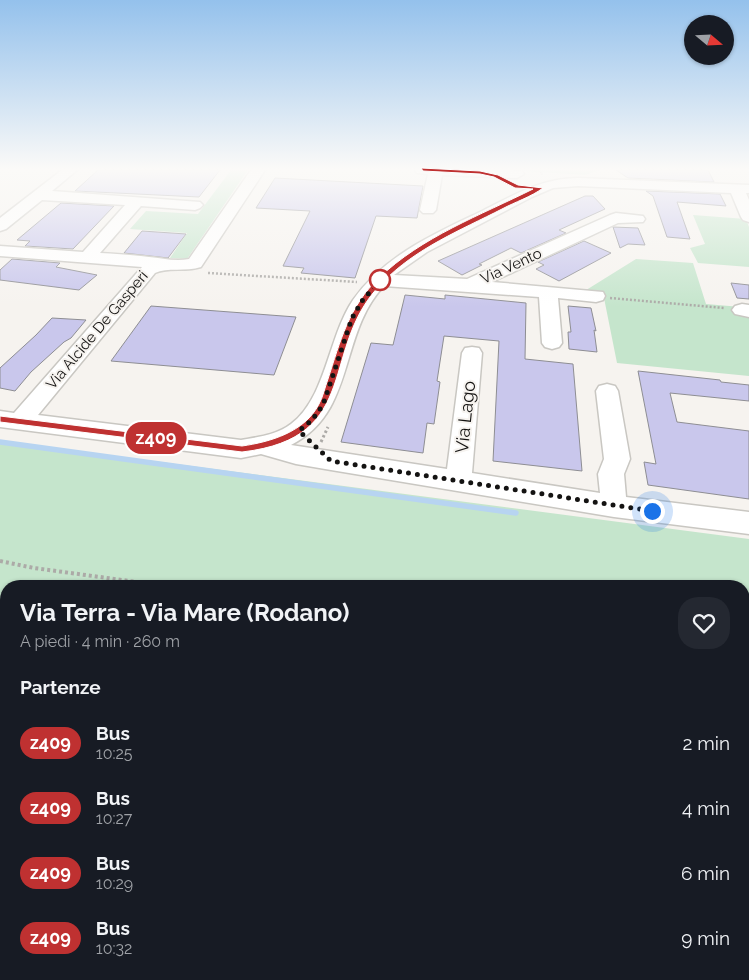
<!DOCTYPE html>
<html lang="it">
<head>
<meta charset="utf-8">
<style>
  body { margin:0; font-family:Raleway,sans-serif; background:#242831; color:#f1f3f6; height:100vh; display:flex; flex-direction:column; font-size:19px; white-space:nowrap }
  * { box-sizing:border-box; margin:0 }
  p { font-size:16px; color:#9ea1a6 }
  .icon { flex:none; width:28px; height:28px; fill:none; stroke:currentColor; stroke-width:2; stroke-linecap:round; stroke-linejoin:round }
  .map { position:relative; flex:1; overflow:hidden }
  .details { position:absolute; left:0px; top:580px; width:750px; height:400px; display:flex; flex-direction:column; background:#171b24; border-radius:20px 20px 0 0; box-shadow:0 1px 4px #0004 }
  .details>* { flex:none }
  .badge { padding:0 10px; border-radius:16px; font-size:18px; line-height:32px }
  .needle { width:32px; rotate:109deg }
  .buttons { position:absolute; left:684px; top:15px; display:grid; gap:10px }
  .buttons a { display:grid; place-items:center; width:50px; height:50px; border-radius:50%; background:#171b24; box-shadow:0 1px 4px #0004; font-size:25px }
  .you { position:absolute; width:25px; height:25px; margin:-12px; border:4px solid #fff; border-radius:50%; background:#1a73e8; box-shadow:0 0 0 8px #1a73e833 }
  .map>.badge { position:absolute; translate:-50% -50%; box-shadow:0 0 0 2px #fff }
  h2 { padding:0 20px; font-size:19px; line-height:45px }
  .round { display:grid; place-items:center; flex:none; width:52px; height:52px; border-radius:20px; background:#242831 }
  .overview { display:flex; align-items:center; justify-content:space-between; height:85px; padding:0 20px }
  h1 { font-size:24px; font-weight:700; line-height:38px }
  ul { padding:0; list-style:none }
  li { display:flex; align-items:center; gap:15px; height:65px; padding:0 20px }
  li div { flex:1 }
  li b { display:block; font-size:19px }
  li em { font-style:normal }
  li .badge { min-width:55px; font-weight:700; text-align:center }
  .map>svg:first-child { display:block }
  .green { fill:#c5e5cc; fill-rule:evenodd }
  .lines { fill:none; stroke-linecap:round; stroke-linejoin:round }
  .stream { stroke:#b7d4f1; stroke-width:5.5 }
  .building { fill:#c9c7ec; stroke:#8e8e93 }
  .minor-casing { stroke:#c9c7c2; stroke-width:3 }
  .path-far4 { stroke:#acaaa7; stroke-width:2; stroke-dasharray:1 1; stroke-linecap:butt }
  .path-far3 { stroke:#acaaa7; stroke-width:2.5; stroke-dasharray:2 2; stroke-linecap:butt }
  .path-far2 { stroke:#acaaa7; stroke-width:3; stroke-dasharray:2.5 2.5; stroke-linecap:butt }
  .path-far1 { stroke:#acaaa7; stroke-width:4; stroke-dasharray:3 3; stroke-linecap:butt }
  .path { stroke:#acaaa7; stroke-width:5; stroke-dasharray:4 4; stroke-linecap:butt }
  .minor { fill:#fff; fill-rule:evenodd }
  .line { fill:#bf3131; stroke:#fff }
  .walk { stroke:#141312; stroke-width:5; stroke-dasharray:0 9 }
  .stop-dot { fill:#fff; stroke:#bf3131; stroke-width:2.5 }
  .labels { text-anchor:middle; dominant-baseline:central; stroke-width:4; stroke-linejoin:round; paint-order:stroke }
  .far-street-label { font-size:15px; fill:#141312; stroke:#f6f3ef }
  .street-label { font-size:18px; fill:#141312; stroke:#f6f3ef }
</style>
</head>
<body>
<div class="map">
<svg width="749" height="980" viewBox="0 0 749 980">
  <rect width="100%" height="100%" fill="#f6f3ef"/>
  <!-- green -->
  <path class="green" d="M231,170h17l-61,89 -17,-1 17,-25 -57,-4 16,-18 52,3z
    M522,170h78l-15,5 -63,-4z
    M693,215l53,4 3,8v40l-51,-4 -8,-15 15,-4z
    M636,259l57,4 13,41 35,3 3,10 5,1v58l-132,-13 -14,-70 -20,-1z
    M0,441l749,98v441h-749zM6,586h738v388h-738z"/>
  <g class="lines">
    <!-- stream -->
    <path class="stream" d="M0,442l516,71"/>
  </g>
  <!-- building -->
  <path class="building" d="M98,170h122l-21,27 -124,-6z
    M616,170h92l6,12 -86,-4z
    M275,178l148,8 -6,32 -41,-2 -21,62 -54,-5 3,-5 -21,-2 27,-55 -54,-3z
    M646,191l74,3 6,12 -49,-4 13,37 -23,-2 -14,-41z
    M585,196h8l12,13 -46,21 7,3 -45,20 -10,-5 -32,16 3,1 -20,10 -24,-14z
    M61,203l53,3 -41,43 -48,-3 5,-5 -13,-1z
    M613,227l25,1 7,17 -17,-1 -8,4z
    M142,231l44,3 -18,24 -44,-5z
    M584,241l27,12 -52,28 -23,-12 8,-4 -6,-3z
    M12,259l48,4 -4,4 41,8 -18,15 -79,-10v-10z
    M731,283l18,2v14l-12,-1z
    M405,295l40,4v-4l81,8 -1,56 48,5 9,107 -89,-10 6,-120 -55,-5 -7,45 3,1 -6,42 -7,-1 -4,30 -82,-11 30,-99 22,2z
    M151,306l145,11 -22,58 -163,-14z
    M568,306l23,2 5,23 -2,-1 3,22 -28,-3 -1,-17h3z
    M52,318l34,2 -15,18 -7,4 -33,30 -16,19 -15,-3v-20l36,-33z
    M638,371l82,9 1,2 28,3v16l-79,-8 7,29 72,9v68l-101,-14 -4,-23 12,2z"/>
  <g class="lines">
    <!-- minor casing -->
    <g class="minor-casing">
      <path id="minor" d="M62,170h15l-25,21 148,11 3,3 -3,3 -5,2 -54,-4 -41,47c17,1 33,2 49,4 13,1 26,5 40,2l62,-89h14l-64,97c-15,5 -34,0 -46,6l-117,142 203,25c17,-3 36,-5 50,-16 35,-26 37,-87 62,-124 32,-45 81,-66 129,-89 32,-16 60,-33 96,-33l171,7v8h-3l3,7v22l-6,-2 -2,-3 -10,-24 -153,-7 -25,2 -21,9 -105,55 -33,23 73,4 143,-64 6,-2 27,3 2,3 -2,3 -25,1 -126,59 111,10 2,4 -2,4 -7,2 -38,-4 4,45 -3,4 -7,2 -7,-2 -3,-4 -3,-46 -155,-11c-46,48 -27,126 -93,159l156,24 15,-116 3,-5 7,-1 7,1 3,5 -10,120 128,20 -2,-19 6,-15 -8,-68 3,-5 8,-2 8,2 3,5 12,68 -6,15 2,23 123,15v22l-135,-17 -283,-47 -35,-6 -35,-10 -20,4 -241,-31v-16l14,2 128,-146 -142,-11v-10l83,6 42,-47 -83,-5 -36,29 -6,2v-13z
        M415,170h96l11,1 2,3 -7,4 -75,-3 -6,35 -3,3h-10l-3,-3 8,-36 -11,-1z
        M742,304l7,1v12l-14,-3 -3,-4 3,-4z"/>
    </g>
    <!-- path-far4 -->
    <path class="path-far4" d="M540,170l2,5"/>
    <!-- path-far3 -->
    <path class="path-far3" d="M208,273l149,9
      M610,298l114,10"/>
    <!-- path-far2 -->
    <path class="path-far2" d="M321,442l7,-15"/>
    <!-- path-far1 -->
    <path class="path-far1" d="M0,561l34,7 132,18"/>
    <!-- path -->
    <path class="path" d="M744,893l5,1
      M0,921l6,3
      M124,974l18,6
      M202,980l4,-6"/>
    <!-- minor -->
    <use href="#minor" class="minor"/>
  </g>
  <!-- sky -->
  <linearGradient id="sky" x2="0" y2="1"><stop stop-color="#94c1ec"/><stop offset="0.55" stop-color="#fbfaf8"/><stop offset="1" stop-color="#fbfaf8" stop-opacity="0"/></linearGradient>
  <rect width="749" height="307" fill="url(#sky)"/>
  <!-- line -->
  <path class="line" d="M421,168l59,3 18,4 20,10 25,3c-12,9 -28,14 -41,21 -41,21 -86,39 -119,73 -66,65 -18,156 -141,170l-242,-30v-6l242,30c28,-4 63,-14 77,-42 4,-7 6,-17 9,-25 12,-37 21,-73 51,-101 42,-41 102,-63 154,-89l-18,-1 -21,-11 -14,-3 -57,-3z"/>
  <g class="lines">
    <!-- walk -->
    <path class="walk" d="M380,280l-18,21 -10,17 -29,87 -11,15 -13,11 32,30 321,50"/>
  </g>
  <!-- markers -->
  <circle class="stop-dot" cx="380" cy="280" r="10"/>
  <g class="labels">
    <!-- far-street labels -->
    <g class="far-street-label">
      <text transform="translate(511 266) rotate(-25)">Via Vento</text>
      <text transform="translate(97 330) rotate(-50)">Via Alcide De Gasperi</text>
    </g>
    <!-- street labels -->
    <g class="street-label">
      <text transform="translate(465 417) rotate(-84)">Via Lago</text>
    </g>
  </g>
</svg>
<div class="buttons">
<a><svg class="needle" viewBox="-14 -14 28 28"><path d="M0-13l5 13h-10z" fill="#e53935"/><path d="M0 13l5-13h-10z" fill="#9ea1a6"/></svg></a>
</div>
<div class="you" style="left:652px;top:511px"></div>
<b class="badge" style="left:156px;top:438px;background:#bf3131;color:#fff">z409</b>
<section class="details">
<div class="overview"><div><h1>Via Terra - Via Mare (Rodano)</h1><p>A piedi · 4 min · 260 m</p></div><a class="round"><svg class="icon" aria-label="heart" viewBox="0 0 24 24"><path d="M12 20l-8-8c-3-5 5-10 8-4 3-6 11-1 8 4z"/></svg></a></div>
<h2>Partenze</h2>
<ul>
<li><span class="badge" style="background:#bf3131;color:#fff">z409</span><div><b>Bus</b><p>10:25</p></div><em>2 min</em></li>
<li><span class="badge" style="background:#bf3131;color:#fff">z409</span><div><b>Bus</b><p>10:27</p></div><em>4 min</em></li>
<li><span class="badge" style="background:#bf3131;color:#fff">z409</span><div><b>Bus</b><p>10:29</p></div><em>6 min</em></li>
<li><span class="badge" style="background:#bf3131;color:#fff">z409</span><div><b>Bus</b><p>10:32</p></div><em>9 min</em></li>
</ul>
</section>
</div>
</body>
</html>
